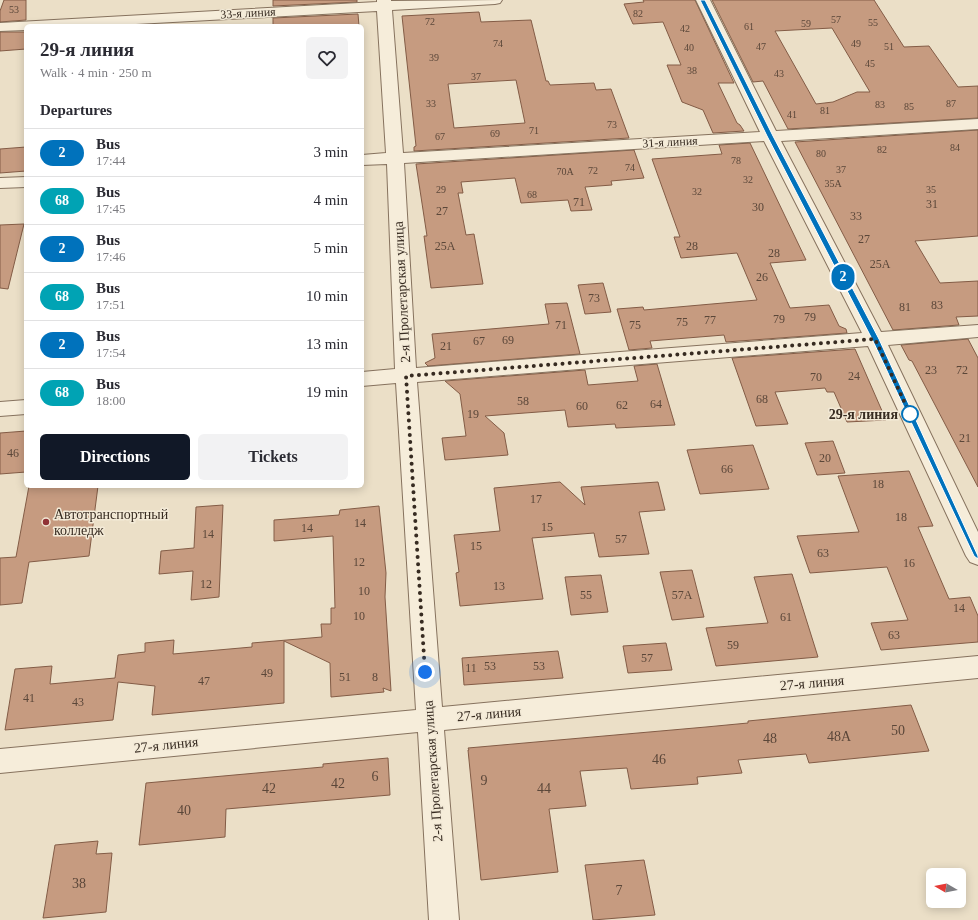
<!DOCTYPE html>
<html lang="en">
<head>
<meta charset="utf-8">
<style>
  body { margin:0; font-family:Georgia,serif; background:#f2f2f3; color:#2b2b33; height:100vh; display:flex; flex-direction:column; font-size:15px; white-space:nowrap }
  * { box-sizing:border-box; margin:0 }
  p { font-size:13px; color:#7c7c81 }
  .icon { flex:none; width:22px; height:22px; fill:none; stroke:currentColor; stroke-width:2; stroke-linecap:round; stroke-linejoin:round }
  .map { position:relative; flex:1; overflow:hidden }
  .panel { position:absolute; left:24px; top:24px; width:340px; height:464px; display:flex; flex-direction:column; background:#fff; border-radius:6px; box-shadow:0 2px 10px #0003 }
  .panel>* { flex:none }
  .badge { padding:0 8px; border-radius:13px; font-size:14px; line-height:26px }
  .needle { width:26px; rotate:279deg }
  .fabs { position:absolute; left:926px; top:868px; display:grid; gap:8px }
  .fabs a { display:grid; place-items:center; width:40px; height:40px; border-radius:6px; background:#fff; box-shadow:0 2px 10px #0003; font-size:20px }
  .you { position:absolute; width:20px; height:20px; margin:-10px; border:3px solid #fff; border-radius:50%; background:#1a73e8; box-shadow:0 0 0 6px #1a73e833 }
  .map>.badge { position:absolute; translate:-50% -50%; box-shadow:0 0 0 2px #fff }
  h2 { padding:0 16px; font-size:15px; line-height:36px }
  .round { display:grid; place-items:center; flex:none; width:42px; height:42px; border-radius:6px; background:#f2f2f3 }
  .summary { display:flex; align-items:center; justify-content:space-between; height:68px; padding:0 16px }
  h1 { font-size:19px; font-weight:700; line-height:30px }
  .cta { display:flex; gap:8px; margin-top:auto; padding:8px 16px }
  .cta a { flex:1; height:46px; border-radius:6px; background:#111827; color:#fff; font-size:16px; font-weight:700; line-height:46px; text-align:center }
  .cta a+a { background:#f2f2f3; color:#2b2b33 }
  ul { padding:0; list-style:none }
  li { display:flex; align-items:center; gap:12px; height:48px; padding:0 16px; border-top:1px solid #e1e1e2 }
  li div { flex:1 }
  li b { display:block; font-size:15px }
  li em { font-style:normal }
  li .badge { min-width:44px; font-weight:700; text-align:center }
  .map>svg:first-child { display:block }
  .building { fill:#c69b80; stroke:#835c46; fill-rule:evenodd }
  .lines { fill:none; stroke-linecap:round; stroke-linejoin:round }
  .minor-casing { stroke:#86725e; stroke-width:2 }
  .minor { fill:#f6edda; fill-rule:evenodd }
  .line { fill:#0072bc; stroke:#fff }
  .walk { stroke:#372b21; stroke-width:4; stroke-dasharray:0 7.2 }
  .stop-dot { fill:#fff; stroke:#0072bc; stroke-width:2 }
  .poi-dot { fill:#903336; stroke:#f3ead7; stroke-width:1.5 }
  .labels { text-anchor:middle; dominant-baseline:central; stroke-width:3; stroke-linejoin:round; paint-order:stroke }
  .far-number-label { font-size:10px; fill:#5b4739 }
  .far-street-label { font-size:12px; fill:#372b21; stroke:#f3ead7 }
  .number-label { font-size:12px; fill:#5b4739 }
  .street-label { font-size:14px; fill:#372b21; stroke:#f3ead7 }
  .stop-label { font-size:14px; font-weight:bold; fill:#372b21; stroke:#f3ead7; text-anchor:end }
  .poi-label { font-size:14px; fill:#372b21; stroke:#f3ead7; text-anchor:start }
  .near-number-label { font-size:14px; fill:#5b4739 }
</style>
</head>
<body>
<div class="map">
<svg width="978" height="920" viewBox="0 0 978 920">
  <rect width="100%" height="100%" fill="#ebdfc7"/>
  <!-- building -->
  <path class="building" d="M4,0h22v20l-26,2v-11z
    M273,0h84v2l-84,4z
    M643,0h52l39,83h-16l19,40 3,2 4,6 -31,2 -10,-23 -21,-8 -15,-37h14l-18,-43 -30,2 -9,-20 20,-2z
    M712,0h162l30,47 25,-1 29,41 20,-1v32l-190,11 -25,-48 -10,1zM832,28l38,64h-13l-24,10 -17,2 -41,-73z
    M479,12l2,10 50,-2 15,61h2l2,4 44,-2 2,7 15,-1 18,49 -215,13v-4l2,-1 -14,-130zM516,80l9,43 -71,5 -6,-44z
    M358,14l1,12h-86v-8z
    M0,32h26v17l-26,2z
    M978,130v106l-63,5 25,42 38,-2v35l-22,1 3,8 -66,5 -98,-188z
    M750,143l56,117 -36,3 20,45 39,-3 10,21 7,3 1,4 -121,9 -2,-7 -74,6 2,7 -23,2 -12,-41 26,-2 1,3 113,-10 -20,-47 -56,5 -7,-21h6l-28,-78 70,-5 -3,-9z
    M26,147v24l-26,2v-24z
    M634,150l10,28 -33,3 1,4 -27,2 7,23 -21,1 -3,-11 -47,3 -6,-25 -54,4 2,11h-5l8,42 8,-1 9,50 -52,4 -7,-52h3l-11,-72z
    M24,224l-16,65 -8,-1v-63z
    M603,283l8,29 -26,2 -7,-29z
    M567,303l13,51 -152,12 -3,-3 10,-5 -3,-24 117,-10 -4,-20z
    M968,339l10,19v129l-66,-126 -3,-1 -8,-15z
    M855,349l31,71 -39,2 -13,-30h-7l-2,-4 -50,4 13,32 -32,2 -24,-68z
    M657,364l18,61 -59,3 -1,-4 -47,3 -3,-17 -80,6 19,17 4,22 -63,5 -3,-22 24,-2 -6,-42 -15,-13 140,-11 3,15 50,-4 -4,-15z
    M26,431v41l-26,2v-41z
    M833,441l12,32 -28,2 -12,-32z
    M753,445l16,44 -69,5 -13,-44z
    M909,471l24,55 -15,1 31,72 21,-2 8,19v26l-97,8 -10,-27 37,-3 -21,-53 -77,6 -13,-37 62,-4 -21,-56z
    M560,482l25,23 -4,-18 77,-5 7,28 -26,2 10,42 -50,3 -5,-24 -62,5 11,61 -83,7 -4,-33 3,-1 -5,-37 46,-4 -6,-43z
    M29,486h69l-9,70 -60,6 -7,41 -22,2v-47l16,-1z
    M223,505l-4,92 -28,3 2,-29 -34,3 2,-23 33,-3 2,-41z
    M379,506l7,67 -1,24 6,94 -8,-3 1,4 -53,5 -1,-34 -46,-22v62l-132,12 3,-29 -37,-4 -5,38 -108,10 10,-61 37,-3 -2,18 65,-6 3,-23 27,-3v-9l29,-3 -1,14 79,-7v-4l70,-6 -1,-13h10v-16h4l-2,-72 -59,5v-21l65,-5 1,-5z
    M692,570l12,47 -32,3 -12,-48z
    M792,574l26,83 -102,9 -10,-38 62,-5 -14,-46z
    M601,575l7,37 -37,3 -6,-38z
    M666,643l6,27 -44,3 -5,-27z
    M558,651l5,27 -99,7 -2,-27z
    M911,705l18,46 -120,12 -3,-9 -68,6 4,13 -45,4 1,7 -67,5 -4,-21 -47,3 6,35 -37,3 9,63 -77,8 -13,-130h1l-1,-2 238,-21 42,-4v-2z
    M388,758l2,37 -164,14 -1,28 -86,8 7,-62 177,-16v-3z
    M98,841l-2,13 16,-1 -6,59 -63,6 12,-73z
    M644,860l11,55 -62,5 -8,-55z"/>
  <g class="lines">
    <!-- minor casing -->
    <g class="minor-casing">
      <path id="minor" d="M377,0h14v1l111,-1 -2,3 -5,1 -103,6 11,143 357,-21 -64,-132h14l66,131 202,-12v10l-197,12 100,191 97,-7v12l-90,8 90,187v33l-8,-3 -4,-6 -98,-210 -451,36 25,325 536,-51v22l-534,52 15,190h-30l-11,-188 -418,41v-24l416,-39 -20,-327 -34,3v-14l33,-3 -8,-205 -25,1v-10l24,-2 -9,-142 -278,15h-73v4l-26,1v-8l377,-21zM764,141l98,192 -446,35 -12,-205z
        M26,177v10l-26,1v-10z
        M26,400v14l-26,2v-14z"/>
    </g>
    <!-- minor -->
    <use href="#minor" class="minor"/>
  </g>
  <!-- line -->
  <path class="line" d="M700,0h5l68,136 106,203 99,217v3l-4,-3 -102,-217 -105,-203z"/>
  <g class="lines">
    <!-- walk -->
    <path class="walk" d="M425,672l-19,-296 469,-37 35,75"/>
  </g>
  <!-- markers -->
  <circle class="stop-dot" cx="910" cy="414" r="8"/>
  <circle class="poi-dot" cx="46" cy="522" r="4"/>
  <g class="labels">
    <!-- far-number labels -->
    <g class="far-number-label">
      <text x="14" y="9">53</text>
      <text x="638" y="13">82</text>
      <text x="836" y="19">57</text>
      <text x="430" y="21">72</text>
      <text x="873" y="22">55</text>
      <text x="806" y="23">59</text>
      <text x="749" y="26">61</text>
      <text x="685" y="28">42</text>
      <text x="498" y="43">74</text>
      <text x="856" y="43">49</text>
      <text x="761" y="46">47</text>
      <text x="889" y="46">51</text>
      <text x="689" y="47">40</text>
      <text x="434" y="57">39</text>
      <text x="870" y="63">45</text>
      <text x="692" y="70">38</text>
      <text x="779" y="73">43</text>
      <text x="476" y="76">37</text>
      <text x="431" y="103">33</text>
      <text x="951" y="103">87</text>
      <text x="880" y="104">83</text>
      <text x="909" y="106">85</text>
      <text x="825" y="110">81</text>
      <text x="792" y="114">41</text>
      <text x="612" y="124">73</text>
      <text x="534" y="130">71</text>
      <text x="495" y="133">69</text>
      <text x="440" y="136">67</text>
      <text x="955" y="147">84</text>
      <text x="882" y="149">82</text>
      <text x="821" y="153">80</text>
      <text x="736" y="160">78</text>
      <text x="630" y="167">74</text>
      <text x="841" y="169">37</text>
      <text x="593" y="170">72</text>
      <text x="565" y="171">70А</text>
      <text x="748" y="179">32</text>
      <text x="833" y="183">35А</text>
      <text x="441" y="189">29</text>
      <text x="931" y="189">35</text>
      <text x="697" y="191">32</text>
      <text x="532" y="194">68</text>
    </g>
    <!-- far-street labels -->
    <g class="far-street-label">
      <text transform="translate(248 13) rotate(-3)">33-я линия</text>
      <text transform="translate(670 142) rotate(-3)">31-я линия</text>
    </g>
    <!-- number labels -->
    <g class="number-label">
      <text x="579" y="202">71</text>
      <text x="932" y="204">31</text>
      <text x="758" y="207">30</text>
      <text x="442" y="211">27</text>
      <text x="856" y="216">33</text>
      <text x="864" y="239">27</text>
      <text x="445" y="246">25А</text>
      <text x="692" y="246">28</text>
      <text x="774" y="253">28</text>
      <text x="880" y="264">25А</text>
      <text x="762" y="277">26</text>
      <text x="594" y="298">73</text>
      <text x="937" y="305">83</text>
      <text x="905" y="307">81</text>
      <text x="810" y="317">79</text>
      <text x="779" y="319">79</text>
      <text x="710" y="320">77</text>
      <text x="682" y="322">75</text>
      <text x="561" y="325">71</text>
      <text x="635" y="325">75</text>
      <text x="508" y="340">69</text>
      <text x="479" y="341">67</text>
      <text x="446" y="346">21</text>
      <text x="931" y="370">23</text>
      <text x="962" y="370">72</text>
      <text x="854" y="376">24</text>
      <text x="816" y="377">70</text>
      <text x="762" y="399">68</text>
      <text x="523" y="401">58</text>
      <text x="656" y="404">64</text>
      <text x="622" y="405">62</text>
      <text x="582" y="406">60</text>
      <text x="473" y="414">19</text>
      <text x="965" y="438">21</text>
      <text x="13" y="453">46</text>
      <text x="825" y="458">20</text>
      <text x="727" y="469">66</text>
      <text x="878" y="484">18</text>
      <text x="536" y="499">17</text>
      <text x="901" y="517">18</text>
      <text x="360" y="523">14</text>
      <text x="547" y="527">15</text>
      <text x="307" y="528">14</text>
      <text x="208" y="534">14</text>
      <text x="621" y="539">57</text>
      <text x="476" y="546">15</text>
      <text x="823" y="553">63</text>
      <text x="359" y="562">12</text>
      <text x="909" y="563">16</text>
      <text x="206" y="584">12</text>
      <text x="499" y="586">13</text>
      <text x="364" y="591">10</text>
      <text x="586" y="595">55</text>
      <text x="682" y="595">57А</text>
      <text x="959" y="608">14</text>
      <text x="359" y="616">10</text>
      <text x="786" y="617">61</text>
      <text x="894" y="635">63</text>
      <text x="733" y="645">59</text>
      <text x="647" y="658">57</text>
      <text x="490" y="666">53</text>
      <text x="539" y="666">53</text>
      <text x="471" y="668">11</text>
      <text x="267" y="673">49</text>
      <text x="345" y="677">51</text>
      <text x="375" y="677">8</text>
      <text x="204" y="681">47</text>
      <text x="29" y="698">41</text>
      <text x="78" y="702">43</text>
    </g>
    <!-- street labels -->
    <g class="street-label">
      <text transform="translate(402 292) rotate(-93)">2-я Пролетарская улица</text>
      <text transform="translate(812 683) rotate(-5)">27-я линия</text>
      <text transform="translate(489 714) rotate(-5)">27-я линия</text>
      <text transform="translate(166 745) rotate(-6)">27-я линия</text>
      <text transform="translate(433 771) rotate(-94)">2-я Пролетарская улица</text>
    </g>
    <!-- stop labels -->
    <g class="stop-label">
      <text x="898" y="414">29-я линия</text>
    </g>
    <!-- poi labels -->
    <g class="poi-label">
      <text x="54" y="514">Автотранспортный<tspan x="54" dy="16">колледж</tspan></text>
    </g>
    <!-- near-number labels -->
    <g class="near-number-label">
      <text x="898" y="730">50</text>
      <text x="839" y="736">48А</text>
      <text x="770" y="738">48</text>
      <text x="659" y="759">46</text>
      <text x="375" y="776">6</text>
      <text x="484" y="780">9</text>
      <text x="338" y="783">42</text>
      <text x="269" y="788">42</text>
      <text x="544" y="788">44</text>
      <text x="184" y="810">40</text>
      <text x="79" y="883">38</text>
      <text x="619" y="890">7</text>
    </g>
  </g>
</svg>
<div class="fabs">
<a><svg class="needle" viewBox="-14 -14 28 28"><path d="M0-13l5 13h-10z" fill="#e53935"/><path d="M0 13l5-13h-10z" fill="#7c7c81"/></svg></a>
</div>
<div class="you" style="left:425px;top:672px"></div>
<b class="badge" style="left:843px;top:277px;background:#0072bc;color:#fff">2</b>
<section class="panel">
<div class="summary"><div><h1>29-я линия</h1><p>Walk · 4 min · 250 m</p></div><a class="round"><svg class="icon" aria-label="heart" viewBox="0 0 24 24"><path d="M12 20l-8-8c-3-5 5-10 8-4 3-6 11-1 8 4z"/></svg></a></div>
<h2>Departures</h2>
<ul>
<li><span class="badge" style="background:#0072bc;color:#fff">2</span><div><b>Bus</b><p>17:44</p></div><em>3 min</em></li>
<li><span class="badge" style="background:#00a3b4;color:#fff">68</span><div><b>Bus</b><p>17:45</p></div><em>4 min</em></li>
<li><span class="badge" style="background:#0072bc;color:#fff">2</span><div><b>Bus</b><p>17:46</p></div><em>5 min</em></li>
<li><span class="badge" style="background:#00a3b4;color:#fff">68</span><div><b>Bus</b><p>17:51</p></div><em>10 min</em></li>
<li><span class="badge" style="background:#0072bc;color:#fff">2</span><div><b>Bus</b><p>17:54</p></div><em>13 min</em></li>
<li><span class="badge" style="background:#00a3b4;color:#fff">68</span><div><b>Bus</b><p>18:00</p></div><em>19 min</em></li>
</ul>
<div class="cta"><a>Directions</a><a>Tickets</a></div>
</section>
</div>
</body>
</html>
